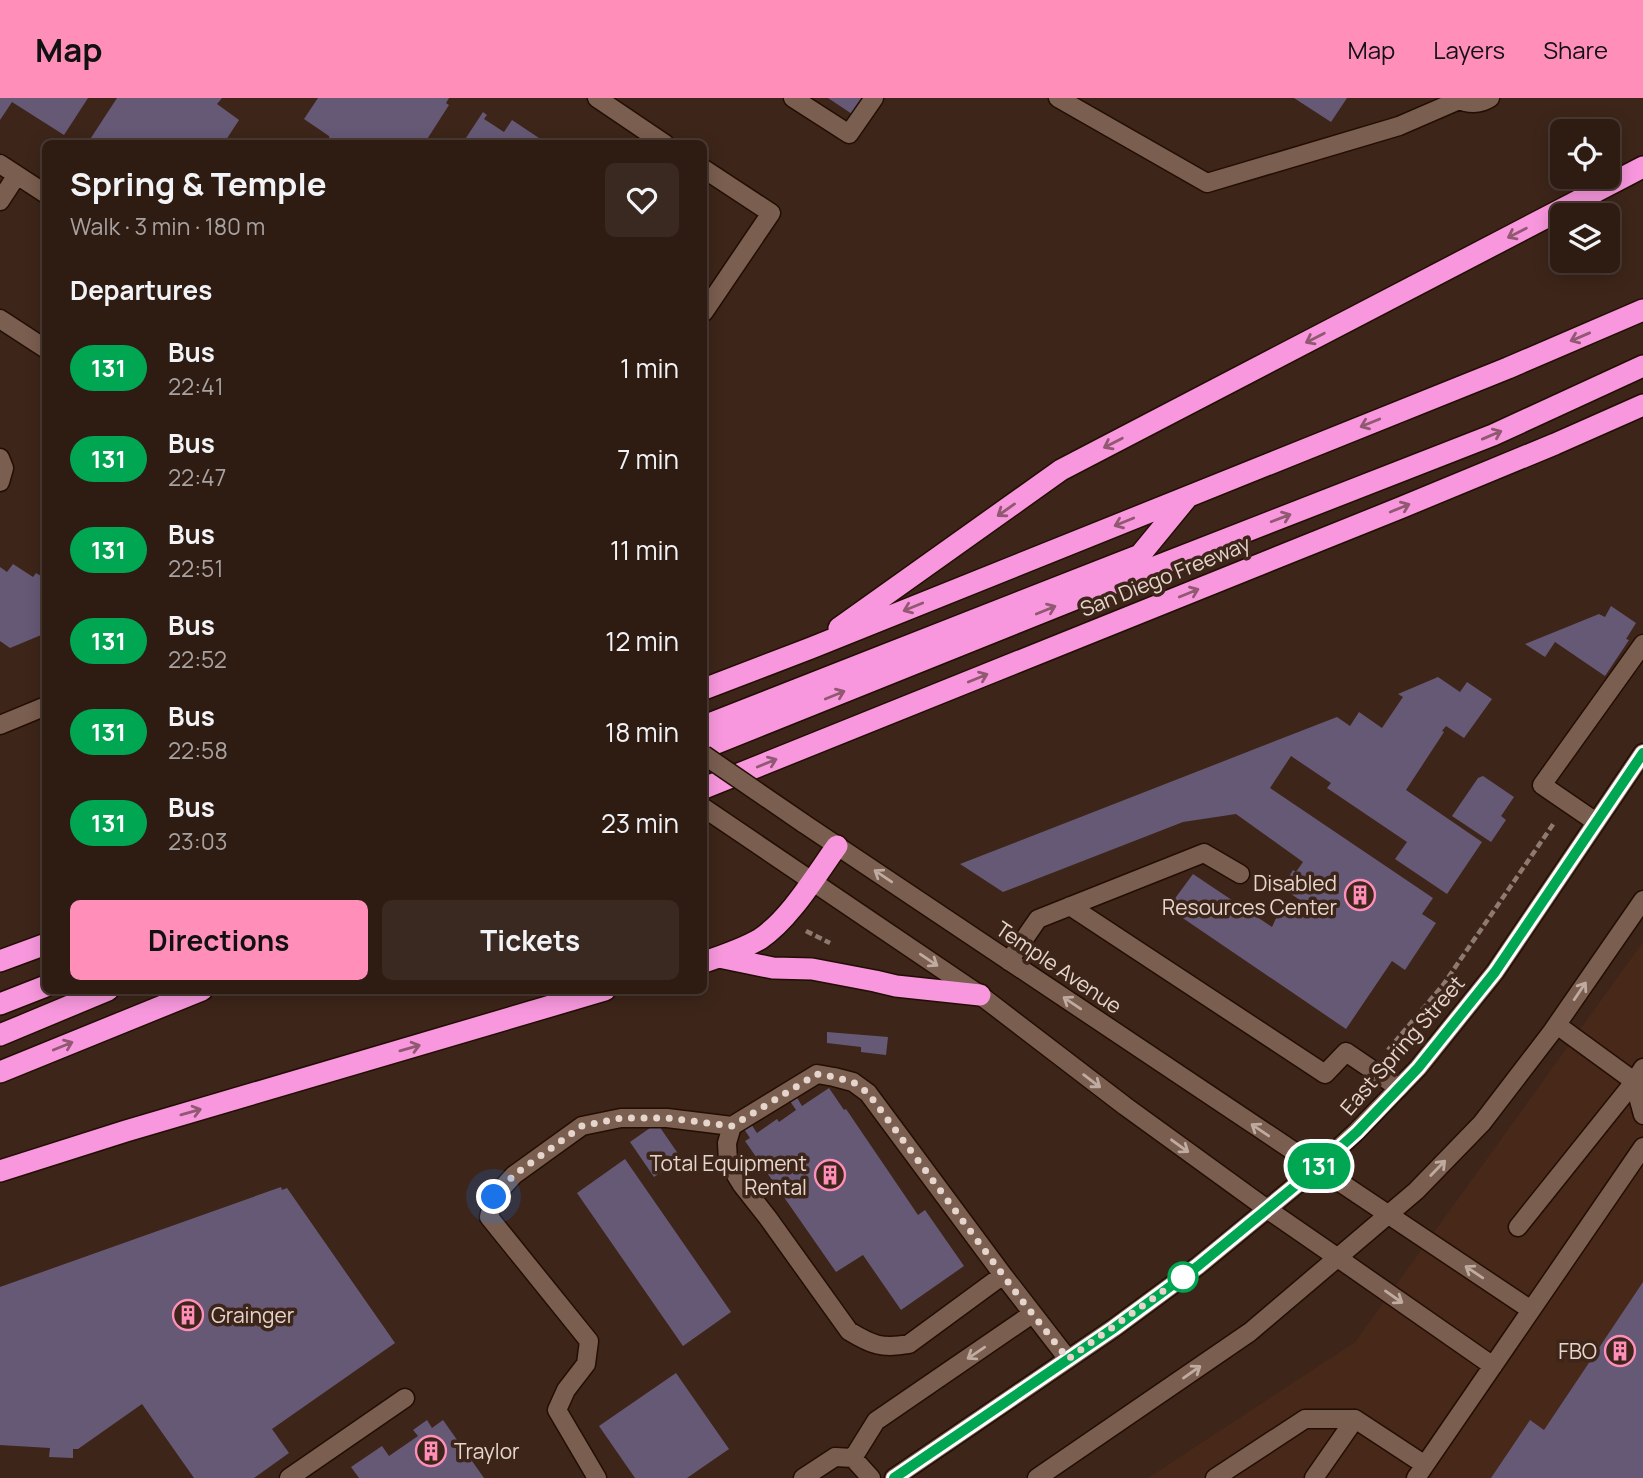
<!DOCTYPE html>
<html lang="en">
<head>
<meta charset="utf-8">
<style>
  body { margin:0; font-family:Manrope,sans-serif; background:#3a2921; color:#f1f3f6; height:100vh; display:flex; flex-direction:column; font-size:26px; white-space:nowrap }
  * { box-sizing:border-box; margin:0 }
  p { font-size:23px; color:#a7a1a0 }
  .icon { flex:none; width:38px; height:38px; fill:none; stroke:currentColor; stroke-width:2; stroke-linecap:round; stroke-linejoin:round }
  .map { position:relative; flex:1; overflow:hidden }
  .sheet { position:absolute; left:42px; top:42px; width:665px; height:854px; display:flex; flex-direction:column; background:#2e1c13; border-radius:10px; box-shadow:0 4px 18px #0003,0 0 0 2px #493a33 }
  .sheet>* { flex:none }
  .badge { padding:0 14px; border-radius:23px; font-size:24px; line-height:46px }
  .buttons { position:absolute; left:1550px; top:21px; display:grid; gap:14px }
  .buttons a { display:grid; place-items:center; width:70px; height:70px; border-radius:10px; background:#2e1c13; box-shadow:0 4px 18px #0003,0 0 0 2px #493a33; font-size:35px }
  .you { position:absolute; width:35px; height:35px; margin:-18px; border:5px solid #fff; border-radius:50%; background:#1a73e8; box-shadow:0 0 0 10px #1a73e833 }
  .map>.badge { position:absolute; translate:-50% -50%; box-shadow:0 0 0 4px #fff }
  h2 { padding:0 28px; font-size:26px; line-height:63px }
  .round { display:grid; place-items:center; flex:none; width:74px; height:74px; border-radius:10px; background:#3a2921 }
  .overview { display:flex; align-items:center; justify-content:space-between; height:119px; padding:0 28px }
  h1 { font-size:33px; font-weight:700; line-height:52px }
  .primary-button { display:flex; gap:14px; margin-top:auto; padding:14px 28px }
  .primary-button a { flex:1; height:80px; border-radius:10px; background:#ff8eb9; color:#111; font-size:28px; font-weight:700; line-height:80px; text-align:center }
  .primary-button a+a { background:#3a2921; color:#f1f3f6 }
  ul { padding:0; list-style:none }
  li { display:flex; align-items:center; gap:21px; height:91px; padding:0 28px }
  li div { flex:1 }
  li b { display:block; font-size:26px }
  li em { font-style:normal }
  li .badge { min-width:77px; font-weight:700; text-align:center }
  header { display:flex; align-items:center; gap:42px; box-sizing:border-box; height:98px; padding:0 35px; background:#ff8eb9; color:#111 }
  header strong { font-size:33px }
  nav { display:flex; gap:38px; margin-inline-start:auto; font-size:24px }
  .map>svg:first-child { display:block }
  .built { fill:#472819 }
  .building { fill:#665976 }
  .lines { fill:none; stroke-linecap:round; stroke-linejoin:round }
  .lane-casing { stroke:#230e03; stroke-width:21 }
  .street-casing { stroke:#230e03; stroke-width:21 }
  .secondary-casing { stroke:#230e03; stroke-width:21 }
  .highway-casing { stroke:#230e03; stroke-width:24 }
  .path { stroke:#8e7a70; stroke-width:4.5; stroke-dasharray:7 3.5; stroke-linecap:butt }
  .lane { stroke:#7a5e50; stroke-width:18 }
  .street { stroke:#7a5e50; stroke-width:18 }
  .secondary { stroke:#7a5e50; stroke-width:18 }
  .highway { stroke:#f897dd; stroke-width:21 }
  .secondary-bridge-casing { stroke:#230e03; stroke-width:21; stroke-linecap:butt }
  .secondary-bridge { stroke:#7a5e50; stroke-width:18 }
  .oneway { stroke:#915871 }
  .oneway2 { stroke:#c0aba1 }
  .line-casing { stroke:#fff; stroke-width:16 }
  .line { stroke:#00a651; stroke-width:10 }
  .walk { stroke:#e5d5cd; stroke-width:7; stroke-dasharray:0 12.6 }
  .stop-dot { fill:#fff; stroke:#00a651; stroke-width:3.5 }
  .labels { text-anchor:middle; dominant-baseline:central; stroke-width:7; stroke-linejoin:round; paint-order:stroke }
  .street-label { font-size:21px; fill:#e5d5cd; stroke:#3d2519 }
  .poi-label { font-size:21px; fill:#e5d5cd; stroke:#3d2519; text-anchor:end }
</style>
</head>
<body>
<header>
<strong>Map</strong>
<nav><a>Map</a><a>Layers</a><a>Share</a></nav>
</header>
<div class="map">
<svg width="1643" height="1380" viewBox="0 0 1643 1380">
  <rect width="100%" height="100%" fill="#3d2519"/>
  <!-- built -->
  <path class="built" d="M1643,844v536h-495l207,-136z"/>
  <!-- building -->
  <path class="building" d="M0,0h88l-24,37 -52,-33 -12,18z
    M117,0h105l-5,6 22,16 -13,20 5,4h-144z
    M318,0h131l-3,5 3,2 -25,39h-93l-2,-8 -25,-17z
    M828,0h43l-13,20z
    M1294,0h53l-16,24z
    M483,14l4,3 -3,4 20,13 8,-12 36,24h-86z
    M13,466l20,13 3,-4 10,6v9l-5,7 5,3v35l-36,15 -10,-7v-74l7,5z
    M1611,508l25,17 -10,16 3,1 -24,36 -50,-34 -10,15 -20,-13 74,-30 6,3z
    M1438,579l22,15 7,-10 25,17 -28,39 -18,-12 -4,5 2,1 -38,58 76,52 -35,52 -52,-35 12,-17 -80,-54 4,-5 -40,-27 -21,32 163,110 -11,16 14,9 -31,47 -13,-9 -46,68 -178,-121 25,-34 79,53 6,-13 7,-6 8,-2 11,1v-4l-20,-14 7,-9 -3,-2 5,-8 3,2 7,-10 -67,-48 -53,8 -180,70 -43,-28 377,-147 13,9 9,-14 23,16 21,-31 -5,-3z
    M1483,678l31,21 -13,19 5,4 -15,22 -39,-26 26,-38z
    M827,934l61,5 -2,18 -25,-3v-5l-34,-4z
    M829,990l15,22 2,-1 72,106 7,-5 39,56 -63,44 -38,-55 -27,17 -91,-131 5,-3 -6,-9 7,-5 6,9 20,-14 2,3 17,-12 -6,-9 6,-5 6,10z
    M657,1025l24,35 -27,19 -24,-35z
    M625,1061l106,153 -48,34 -106,-153z
    M281,1089l1,3 5,-2 108,155 -123,86 17,24 -35,25h-60l-52,-74 -64,45h-5v9l-24,-1 1,-9 -50,-3v-158z
    M1643,1184v196h-152l39,-58 14,10z
    M676,1275l53,76 -42,29h-52l-36,-52z
    M427,1322l5,8 11,-8 41,58h-125l-8,-11 31,-21 7,10 29,-20 -5,-6z"/>
  <g class="lines">
    <!-- lane casing -->
    <g class="lane-casing">
      <path id="lane" d="M597,0l68,46
        M793,0l56,36 25,-36
        M1058,0l149,85 192,-57 60,-26
        M1456,0c11,6 23,7 34,0
        M0,66l46,30
        M704,71l67,44 -67,99
        M0,103l17,-26
        M0,360l4,10 -4,14
        M1596,724l-54,-37 101,-141
        M1070,808l255,168 21,-22 53,36
        M1009,863l29,-42 166,-66 36,21
        M1557,927l85,62
        M1643,970l-9,14 9,33
        M1389,1117l142,95
        M1518,1129l116,-145
        M1338,1160l155,108
        M1003,1177l-94,69c-27,5 -37,1 -60,-13l-81,-113 -26,-33 -14,-23 -1,-19 5,-17 85,-52 17,3 19,5 15,11 135,182 65,84
        M853,1360l23,-37 156,-107
        M289,1380l116,-80
        M597,1380l-40,-68 9,-20 20,-26 3,-23 -100,-124 5,-20 20,-22 68,-49 39,-8h46l65,8
        M803,1380l32,-21 18,1 18,20
        M1215,1380l90,-59h50l70,46
        M1314,1380l41,-59
        M1416,1380l227,-331"/>
    </g>
    <!-- street casing -->
    <g class="street-casing">
      <path id="street" d="M0,627l46,-19"/>
    </g>
    <!-- secondary casing -->
    <g class="secondary-casing">
      <path id="secondary" d="M0,221l46,30
        M704,710l276,187 145,111 142,103 71,49
        M803,725l586,392
        M894,1380l220,-150 84,-62 119,-98 40,-37 61,-63 77,-96 148,-219
        M1037,1380l213,-146 166,-141 66,-68 69,-90 92,-133"/>
    </g>
    <!-- highway casing -->
    <g class="highway-casing">
      <path id="highway" d="M839,530l222,-158 582,-303
        M704,591l107,-41 697,-280 135,-58
        M704,628l436,-171 46,-56
        M704,650l456,-183 333,-130 150,-69
        M704,690l696,-280 155,-64 88,-39
        M719,859l54,11 39,1 63,12 21,5 84,9
        M0,863l46,-17
        M704,864c18,-6 39,-13 56,-23 30,-20 56,-64 77,-93
        M0,906l46,-18
        M0,937l108,-45
        M0,974l202,-82
        M0,1073l126,-40 479,-141"/>
    </g>
    <!-- path -->
    <path class="path" d="M806,833l24,12
      M1388,952l55,-65 111,-162"/>
    <!-- lane -->
    <use href="#lane" class="lane"/>
    <!-- street -->
    <use href="#street" class="street"/>
    <!-- secondary -->
    <use href="#secondary" class="secondary"/>
    <!-- highway -->
    <use href="#highway" class="highway"/>
    <!-- secondary-bridge casing -->
    <g class="secondary-bridge-casing">
      <path id="secondary-bridge" d="M704,657l99,68"/>
    </g>
    <!-- secondary-bridge -->
    <use href="#secondary-bridge" class="secondary-bridge"/>
  </g>
  <!-- one-way arrows -->
  <defs><path id="oneway-shaft" d="M-6 0H5M1.5-3L5.5 0L1.5 3" fill="none" stroke-width="1.6" stroke-linecap="round" stroke-linejoin="round" transform="scale(1.75)"/></defs>
  <g class="oneway">
    <use href="#oneway-shaft" transform="translate(1517 135) rotate(153)"/>
    <use href="#oneway-shaft" transform="translate(1580 239) rotate(157)"/>
    <use href="#oneway-shaft" transform="translate(1315 240) rotate(153)"/>
    <use href="#oneway-shaft" transform="translate(1370 325) rotate(158)"/>
    <use href="#oneway-shaft" transform="translate(1492 337) rotate(-23)"/>
    <use href="#oneway-shaft" transform="translate(1113 345) rotate(153)"/>
    <use href="#oneway-shaft" transform="translate(1400 410) rotate(-22)"/>
    <use href="#oneway-shaft" transform="translate(1006 412) rotate(145)"/>
    <use href="#oneway-shaft" transform="translate(1281 420) rotate(-21)"/>
    <use href="#oneway-shaft" transform="translate(1124 424) rotate(158)"/>
    <use href="#oneway-shaft" transform="translate(1189 495) rotate(-22)"/>
    <use href="#oneway-shaft" transform="translate(913 509) rotate(158)"/>
    <use href="#oneway-shaft" transform="translate(1046 512) rotate(-22)"/>
    <use href="#oneway-shaft" transform="translate(978 580) rotate(-22)"/>
    <use href="#oneway-shaft" transform="translate(835 597) rotate(-22)"/>
    <use href="#oneway-shaft" transform="translate(767 665) rotate(-22)"/>
    <use href="#oneway-shaft" transform="translate(63 948) rotate(-22)"/>
    <use href="#oneway-shaft" transform="translate(410 950) rotate(-16)"/>
    <use href="#oneway-shaft" transform="translate(191 1014) rotate(-16)"/>
  </g>
  <g class="oneway2">
    <use href="#oneway-shaft" transform="translate(883 778) rotate(-146)"/>
    <use href="#oneway-shaft" transform="translate(929 862) rotate(34)"/>
    <use href="#oneway-shaft" transform="translate(1580 893) rotate(-56)"/>
    <use href="#oneway-shaft" transform="translate(1072 905) rotate(-146)"/>
    <use href="#oneway-shaft" transform="translate(1092 983) rotate(37)"/>
    <use href="#oneway-shaft" transform="translate(1260 1032) rotate(-146)"/>
    <use href="#oneway-shaft" transform="translate(1180 1048) rotate(36)"/>
    <use href="#oneway-shaft" transform="translate(1438 1070) rotate(-46)"/>
    <use href="#oneway-shaft" transform="translate(1474 1174) rotate(-146)"/>
    <use href="#oneway-shaft" transform="translate(1394 1199) rotate(35)"/>
    <use href="#oneway-shaft" transform="translate(976 1255) rotate(146)"/>
    <use href="#oneway-shaft" transform="translate(1192 1274) rotate(-35)"/>
  </g>
  <g class="lines">
    <!-- line casing -->
    <g class="line-casing">
      <path id="line" d="M894,1380l220,-150 84,-62 119,-98 40,-36 61,-64 77,-96 148,-219"/>
    </g>
    <!-- line -->
    <use href="#line" class="line"/>
    <!-- walk -->
    <path class="walk" d="M494,1099l20,-22 68,-49 39,-8h46l65,8 85,-52 17,3 19,5 15,11 152,205 48,61 115,-82"/>
  </g>
  <!-- icons -->
  <defs>
    <g id="building-ring" transform="scale(1.575)"><circle r="9.5" fill="#3d2519" stroke="#ff8eb9" stroke-width="1.5"/><path d="M-4-6H4V6H1V3H-1V6H-4ZM-2.5-4.3h1.7v1.8h-1.7ZM.8-4.3h1.7v1.8H.8ZM-2.5-1h1.7V.8h-1.7ZM.8-1h1.7V.8H.8Z" fill="#ff8eb9"/></g>
  </defs>
  <g fill-rule="evenodd">
    <use href="#building-ring" x="1360" y="797"/>
    <use href="#building-ring" x="830" y="1077"/>
    <use href="#building-ring" x="188" y="1217"/>
    <use href="#building-ring" x="1620" y="1253"/>
    <use href="#building-ring" x="431" y="1353"/>
  </g>
  <!-- markers -->
  <circle class="stop-dot" cx="1183" cy="1179" r="14"/>
  <g class="labels">
    <!-- street labels -->
    <g class="street-label">
      <text transform="translate(1165 478) rotate(-22)">San Diego Freeway</text>
      <text transform="translate(1059 869) rotate(34)">Temple Avenue</text>
      <text transform="translate(1402 947) rotate(-49)">East Spring Street</text>
    </g>
    <!-- poi labels -->
    <g class="poi-label">
      <text x="1337" y="785">Disabled<tspan x="1337" dy="24">Resources Center</tspan></text>
      <text x="807" y="1065">Total Equipment<tspan x="807" dy="24">Rental</tspan></text>
      <text x="211" y="1217" text-anchor="start">Grainger</text>
      <text x="1597" y="1253">FBO</text>
      <text x="454" y="1353" text-anchor="start">Traylor</text>
    </g>
  </g>
</svg>
<div class="buttons">
<a><svg class="icon" aria-label="locate" viewBox="0 0 24 24"><circle cx="12" cy="12" r="6"/><path d="M12 2v4M12 18v4M2 12h4M18 12h4"/></svg></a>
<a><svg class="icon" aria-label="layers" viewBox="0 0 24 24"><path d="M12 4l9 5-9 5-9-5zM3 14l9 5 9-5"/></svg></a>
</div>
<div class="you" style="left:494px;top:1099px"></div>
<b class="badge" style="left:1319px;top:1068px;background:#00a651;color:#fff">131</b>
<section class="sheet">
<div class="overview"><div><h1>Spring &amp; Temple</h1><p>Walk · 3 min · 180 m</p></div><a class="round"><svg class="icon" aria-label="heart" viewBox="0 0 24 24"><path d="M12 20l-8-8c-3-5 5-10 8-4 3-6 11-1 8 4z"/></svg></a></div>
<h2>Departures</h2>
<ul>
<li><span class="badge" style="background:#00a651;color:#fff">131</span><div><b>Bus</b><p>22:41</p></div><em>1 min</em></li>
<li><span class="badge" style="background:#00a651;color:#fff">131</span><div><b>Bus</b><p>22:47</p></div><em>7 min</em></li>
<li><span class="badge" style="background:#00a651;color:#fff">131</span><div><b>Bus</b><p>22:51</p></div><em>11 min</em></li>
<li><span class="badge" style="background:#00a651;color:#fff">131</span><div><b>Bus</b><p>22:52</p></div><em>12 min</em></li>
<li><span class="badge" style="background:#00a651;color:#fff">131</span><div><b>Bus</b><p>22:58</p></div><em>18 min</em></li>
<li><span class="badge" style="background:#00a651;color:#fff">131</span><div><b>Bus</b><p>23:03</p></div><em>23 min</em></li>
</ul>
<div class="primary-button"><a>Directions</a><a>Tickets</a></div>
</section>
</div>
</body>
</html>
